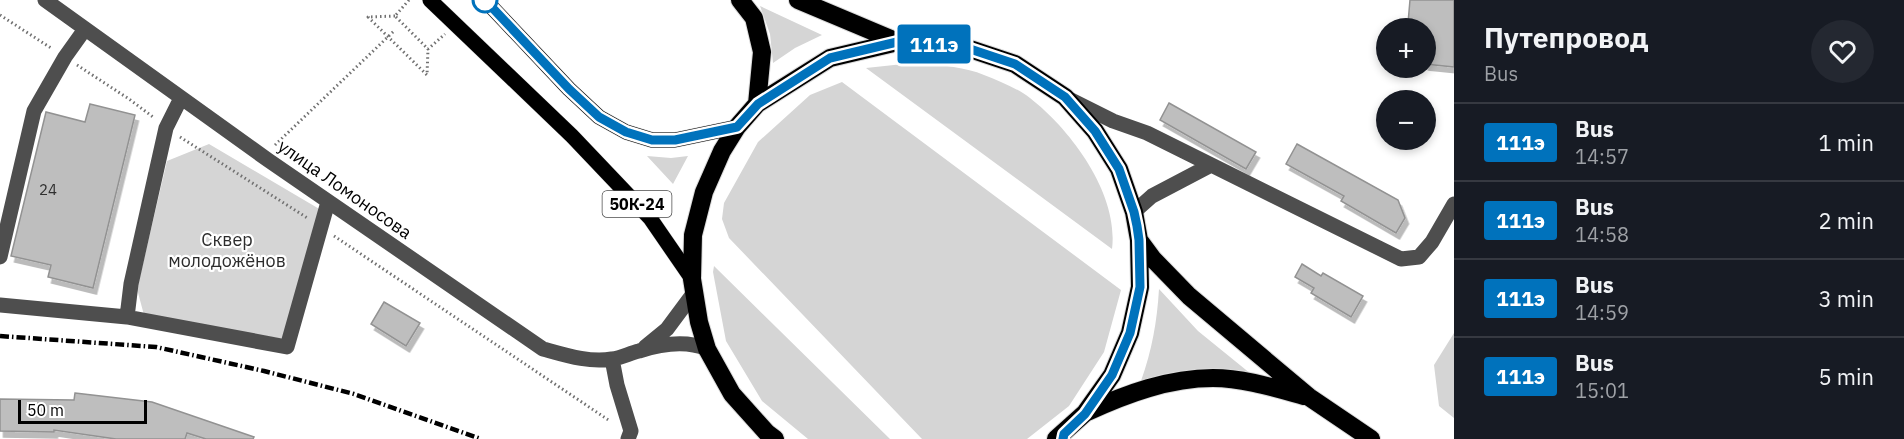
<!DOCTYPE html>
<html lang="en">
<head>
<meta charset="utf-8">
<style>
  body { margin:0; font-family:"IBM Plex Sans",sans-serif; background:#242831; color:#f1f3f6; height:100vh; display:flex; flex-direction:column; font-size:22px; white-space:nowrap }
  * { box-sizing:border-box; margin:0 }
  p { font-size:20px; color:#9ea1a6 }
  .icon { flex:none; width:33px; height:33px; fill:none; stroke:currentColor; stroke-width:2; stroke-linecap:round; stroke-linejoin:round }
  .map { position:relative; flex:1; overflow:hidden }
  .sheet { display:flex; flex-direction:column; background:#171b24; width:450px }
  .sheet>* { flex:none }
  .badge { padding:0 12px; border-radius:4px; font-size:21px; line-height:39px }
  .tools { position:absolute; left:1376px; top:18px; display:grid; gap:12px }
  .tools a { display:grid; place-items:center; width:60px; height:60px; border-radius:50%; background:#171b24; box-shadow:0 3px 9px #0003; font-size:30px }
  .scale { position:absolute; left:18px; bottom:15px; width:129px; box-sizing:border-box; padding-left:6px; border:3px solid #000; border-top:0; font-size:16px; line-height:21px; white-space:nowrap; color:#000; -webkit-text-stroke:4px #fff; paint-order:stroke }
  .map>.badge { position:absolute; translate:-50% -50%; box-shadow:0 0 0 3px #fff }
  .round { display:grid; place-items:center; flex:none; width:63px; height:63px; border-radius:32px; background:#242831 }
  .head { display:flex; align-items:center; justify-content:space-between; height:102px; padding:0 30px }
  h1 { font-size:28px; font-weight:700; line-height:45px }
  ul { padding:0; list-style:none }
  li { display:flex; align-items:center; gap:18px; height:78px; padding:0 30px; border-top:2px solid #363941 }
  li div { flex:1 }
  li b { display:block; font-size:22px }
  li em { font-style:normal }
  li .badge { min-width:66px; font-weight:700; text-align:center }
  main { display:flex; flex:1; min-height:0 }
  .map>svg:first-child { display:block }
  .green { fill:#d5d5d5 }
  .building { fill:#bebebe; stroke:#929292; stroke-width:1.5; filter:url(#shadow) }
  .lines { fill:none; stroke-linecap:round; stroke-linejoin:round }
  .major-casing { stroke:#dbdbdb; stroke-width:16 }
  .highway-casing { stroke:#dbdbdb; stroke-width:20 }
  .path { stroke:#707070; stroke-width:3; stroke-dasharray:1.5 3; stroke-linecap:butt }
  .minor { stroke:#4e4e4e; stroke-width:15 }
  .major { stroke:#000; stroke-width:15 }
  .highway { stroke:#000; stroke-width:18 }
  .rail { stroke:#000; stroke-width:4.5; stroke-dasharray:9 3 1.5 3; stroke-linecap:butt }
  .line-casing { stroke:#fff; stroke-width:14 }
  .line { stroke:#0072bc; stroke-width:9 }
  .stop-dot { fill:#fff; stroke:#0072bc; stroke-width:3 }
  .labels { text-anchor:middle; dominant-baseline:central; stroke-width:4.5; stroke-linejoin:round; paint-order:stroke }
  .number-label { font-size:15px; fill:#303030 }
  .shield { fill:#fff; stroke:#4c4c4c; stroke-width:1.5 }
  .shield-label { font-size:16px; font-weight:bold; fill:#000 }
  .street-label { font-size:18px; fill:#000; stroke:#fff }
  .park-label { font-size:18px; fill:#2c2c2c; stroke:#fff }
</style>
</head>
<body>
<main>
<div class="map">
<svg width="1454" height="439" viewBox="0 0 1454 439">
  <defs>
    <filter id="shadow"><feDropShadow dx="3.5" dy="6" stdDeviation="0" flood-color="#0004"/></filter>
  </defs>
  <rect width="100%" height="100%" fill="#fff"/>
  <!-- green -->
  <path class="green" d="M760,6l62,29 -27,13 -22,15 -3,-29z
    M922,62c20,4 44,5 62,13 15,6 33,13 46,23 41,32 89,96 82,151l-246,-181z
    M842,82l279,208 -17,62 -35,54 -42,33h-105l-193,-201 -7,-19 2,-16 34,-61 52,-47z
    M209,144l112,66 -38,129 -139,-24 -7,-26 30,-128z
    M647,156l24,2 17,-2 -15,28z
    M714,266l176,173h-82l-46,-38 -36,-60 -13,-69z
    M1159,289l39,42 53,43c-41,-5 -71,-7 -110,7 11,-31 16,-59 18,-92z
    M1454,333v85l-15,-12 -5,-41z"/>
  <!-- building -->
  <path class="building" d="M1410,0h44v67l-29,-3v-36h-4v-3l-13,-2z
    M1169,103l87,49 -10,17 -86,-49z
    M90,104l45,11 -42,173 -45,-11 3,-12 -40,-9 35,-144 39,10z
    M1297,144l101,56 7,18 -9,15 -55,-32 3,-5 -58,-32z
    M1302,264l19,12 2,-3 40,23 -12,21 -40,-24 3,-5 -19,-11z
    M384,302l36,21 -14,23 -35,-22z
    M75,393l77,9 102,35 -1,2h-47l-19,-6 -2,6h-69l-62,-9v2l-54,-1v-32l74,1z"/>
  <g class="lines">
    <!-- major casing -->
    <g class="major-casing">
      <path id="major" d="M430,0l142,136 78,82 42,61
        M485,0l84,89 30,28 27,15 26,8h23l62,-13"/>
    </g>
    <!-- highway casing -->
    <g class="highway-casing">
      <path id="highway" d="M740,0l14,18 8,34 -5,52
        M798,0l100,42
        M1139,240l14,19 36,37 120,101 62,42
        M1087,412c39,-18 82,-34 126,-34 30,0 62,10 91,18
        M775,439l-8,-6 -35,-39 -25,-45 -8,-27 -7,-43 1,-44 11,-43 18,-41 15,-24 20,-23 73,-46 68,-16 60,3 57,19 50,33 30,34 24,38 15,43 5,28 1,47 -10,46 -18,42 -27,38 -29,26"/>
    </g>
    <!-- path -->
    <path class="path" d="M409,0l-14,16 33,33 17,-15
      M0,15l51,33
      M395,16l-27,1 59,58 1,-26
      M77,65l52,34 24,18
      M180,137l129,82
      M275,145l119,-114
      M334,236l276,185"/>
    <!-- minor -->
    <path class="minor" d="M45,0l223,160 275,189c22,6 46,14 69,10 9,-1 18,-6 27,-8 22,-7 47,-11 68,-2
      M1069,99l44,22 34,12 254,126 18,-2 13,-15 22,-38
      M1134,212l18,-16 59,-31
      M0,257l34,-146 31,-54 20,-28
      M0,305l127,12 160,30 41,-145
      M127,317l4,-33 35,-156 15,-30
      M645,347l22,-18 26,-35
      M612,359l5,26 14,46 -3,8"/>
    <!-- major -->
    <use href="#major" class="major"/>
    <!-- highway -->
    <use href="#highway" class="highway"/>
    <!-- rail -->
    <path class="rail" d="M0,336l156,11 108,24 90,23 127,45"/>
  </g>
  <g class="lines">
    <!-- line casing -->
    <g class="line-casing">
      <path id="line" d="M485,0l84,89 30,28 27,15 26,8h23l62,-13 21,-23 72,-46 67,-16 61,3 57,19 50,33 30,34 24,38 15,43 3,14 2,14 1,47 -10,46 -18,42 -27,39 -21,20 -1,5"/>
    </g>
    <!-- line -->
    <use href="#line" class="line"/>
  </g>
  <!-- markers -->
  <circle class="stop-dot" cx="485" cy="0" r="12"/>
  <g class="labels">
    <!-- number labels -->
    <g class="number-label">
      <text x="48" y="189">24</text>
    </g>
    <!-- shield labels -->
    <rect class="shield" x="602.5" y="191" width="69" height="26" rx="4.5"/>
    <g class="shield-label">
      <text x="637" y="204">50К-24</text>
    </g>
    <!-- street labels -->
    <g class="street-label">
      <text transform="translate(345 189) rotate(35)">улица Ломоносова</text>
    </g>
    <!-- park labels -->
    <g class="park-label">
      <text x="227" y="239">Сквер<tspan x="227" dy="21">молодожёнов</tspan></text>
    </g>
  </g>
</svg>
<div class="tools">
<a>+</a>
<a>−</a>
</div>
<div class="scale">50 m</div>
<b class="badge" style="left:934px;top:44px;background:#0072bc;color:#fff">111э</b>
</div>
<section class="sheet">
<div class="head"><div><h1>Путепровод</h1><p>Bus</p></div><a class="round"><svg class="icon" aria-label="heart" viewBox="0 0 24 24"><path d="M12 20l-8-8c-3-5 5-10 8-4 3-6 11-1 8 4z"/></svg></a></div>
<ul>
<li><span class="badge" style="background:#0072bc;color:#fff">111э</span><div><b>Bus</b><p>14:57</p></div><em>1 min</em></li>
<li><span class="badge" style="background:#0072bc;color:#fff">111э</span><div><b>Bus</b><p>14:58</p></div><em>2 min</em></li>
<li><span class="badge" style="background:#0072bc;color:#fff">111э</span><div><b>Bus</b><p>14:59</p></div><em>3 min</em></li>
<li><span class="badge" style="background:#0072bc;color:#fff">111э</span><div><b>Bus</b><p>15:01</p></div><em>5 min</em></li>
</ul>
</section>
</main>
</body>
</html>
